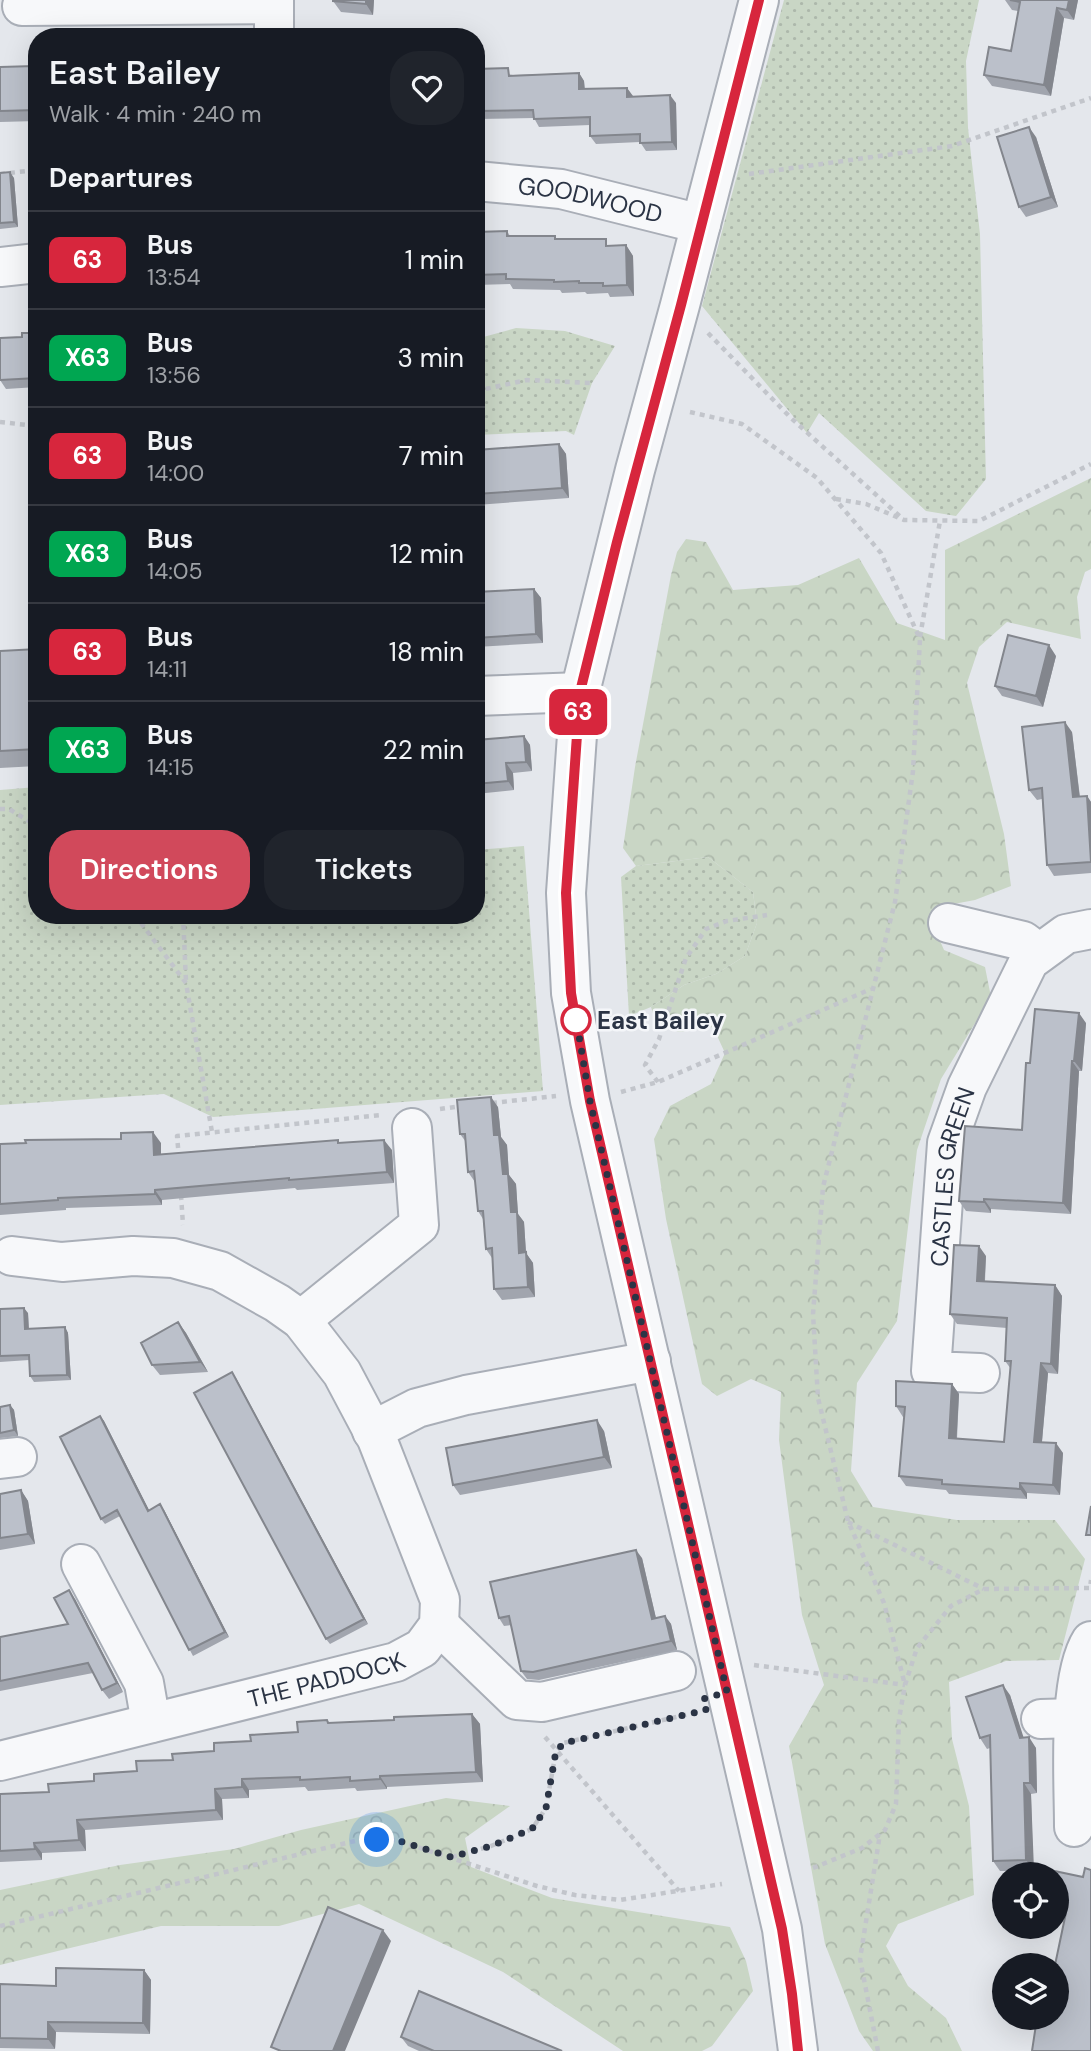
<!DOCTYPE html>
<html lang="en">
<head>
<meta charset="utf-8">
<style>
  body { margin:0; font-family:"DM Sans",sans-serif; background:#20242c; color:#f1f3f6; height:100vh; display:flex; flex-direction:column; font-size:26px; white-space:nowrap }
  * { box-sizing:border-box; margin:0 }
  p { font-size:23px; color:#9ea1a6 }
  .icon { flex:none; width:38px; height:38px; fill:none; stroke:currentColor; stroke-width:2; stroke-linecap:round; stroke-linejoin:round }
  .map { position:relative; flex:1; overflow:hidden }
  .details { position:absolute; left:28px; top:28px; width:457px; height:896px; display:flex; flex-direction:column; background:#171b24; border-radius:28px; box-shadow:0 7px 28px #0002 }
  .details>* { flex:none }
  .badge { padding:0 14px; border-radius:10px; font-size:24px; line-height:46px }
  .fabs { position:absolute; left:992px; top:1862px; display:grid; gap:14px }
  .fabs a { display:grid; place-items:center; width:77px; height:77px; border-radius:50%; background:#171b24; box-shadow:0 7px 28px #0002; font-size:35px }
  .you { position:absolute; width:35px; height:35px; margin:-18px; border:5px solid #fff; border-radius:50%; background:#1a73e8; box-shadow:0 0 0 10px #1a73e833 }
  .map>.badge { position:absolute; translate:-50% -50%; box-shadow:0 0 0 4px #fff }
  h2 { padding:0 21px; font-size:26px; line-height:63px }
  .round { display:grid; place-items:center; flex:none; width:74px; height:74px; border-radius:28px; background:#20242c }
  .overview { display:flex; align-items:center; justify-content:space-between; height:119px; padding:0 21px }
  h1 { font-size:33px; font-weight:600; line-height:52px }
  .button { display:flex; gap:14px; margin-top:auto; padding:14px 21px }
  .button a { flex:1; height:80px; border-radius:28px; background:#d1495b; color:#fff; font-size:28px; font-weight:600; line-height:80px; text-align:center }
  .button a+a { background:#20242c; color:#f1f3f6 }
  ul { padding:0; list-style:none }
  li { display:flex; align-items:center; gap:21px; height:98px; padding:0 21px; border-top:2px solid #363941 }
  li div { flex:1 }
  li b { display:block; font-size:26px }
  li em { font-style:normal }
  li .badge { min-width:77px; font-weight:700; text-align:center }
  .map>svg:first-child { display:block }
  .grass { fill:url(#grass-dots) }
  .forest { fill:url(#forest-crowns) }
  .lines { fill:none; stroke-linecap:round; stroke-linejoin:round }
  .minor-casing { stroke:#a9aeb7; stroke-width:42 }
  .path { stroke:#c2c5cb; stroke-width:4.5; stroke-dasharray:5 5; stroke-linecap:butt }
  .minor { stroke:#f7f8fa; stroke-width:38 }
  .wall { fill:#a1a5ae }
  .shaded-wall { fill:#83868d }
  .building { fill:#bbc0ca; stroke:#83868d; stroke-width:2 }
  .line-casing { stroke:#fff; stroke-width:16 }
  .line { stroke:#d7263d; stroke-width:10 }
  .walk { stroke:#2b3445; stroke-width:7; stroke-dasharray:0 12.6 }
  .stop-dot { fill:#fff; stroke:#d7263d; stroke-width:3.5 }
  .labels { text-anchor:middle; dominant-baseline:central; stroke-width:5; stroke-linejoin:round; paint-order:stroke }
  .street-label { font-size:24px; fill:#2b3445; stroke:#f4f6f9 }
  .stop-label { font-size:24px; font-weight:bold; fill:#2b3445; stroke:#f4f6f9; text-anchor:start }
</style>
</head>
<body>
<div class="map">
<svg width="1091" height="2051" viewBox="0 0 1091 2051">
  <defs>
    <pattern id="grass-dots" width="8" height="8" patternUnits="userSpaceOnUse" patternTransform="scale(1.75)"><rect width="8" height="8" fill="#c9d6c5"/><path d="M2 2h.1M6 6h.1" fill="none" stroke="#adb8ab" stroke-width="1.8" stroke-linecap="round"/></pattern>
    <pattern id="forest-crowns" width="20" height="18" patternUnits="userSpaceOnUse" patternTransform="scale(1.75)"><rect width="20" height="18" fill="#c9d6c5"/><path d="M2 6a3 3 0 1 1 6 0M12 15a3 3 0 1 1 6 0" fill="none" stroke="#adb8ab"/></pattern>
  </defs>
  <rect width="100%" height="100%" fill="#e4e7ec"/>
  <!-- grass -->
  <path class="grass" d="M784,0h195l-13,61 2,67 12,106 6,245 -30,37 -30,-5 -107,-98 -12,20 -105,-127z
    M516,328l49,3 50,15 -23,37 -18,52 -8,-4 -90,4v-96z
    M37,787v128h439v-65l48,-4 19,245 -330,26 -49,-23 -164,11v-315z
    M708,857l45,35 4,31 -12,33 -29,18 -32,11 -33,22 -22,9 -8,-139 15,-11z"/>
  <!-- forest -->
  <path class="forest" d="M1091,478v91l-6,3 -8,25 4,42 -74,-17 -28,25 -12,36 37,151 7,52 -36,14 -27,5 -16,17 12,28 41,17 6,30 -50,82 -24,71 -20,171 -40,62 -6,88 22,36 84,13h98l30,39 -26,101 -53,1 -57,21 3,57 17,67 5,89 -76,29 -12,22 22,40 38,32 16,33h-89l-14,-20 -34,-87 -36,-198 35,-61 -22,-70 -23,-175 2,-48 -30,-13 -34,17 -15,-12 -36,-165 -12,-80 16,-33 41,-22 14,-31 -12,-26 -34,5 -23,-9 -5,-16 33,-22 32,-11 29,-18 12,-33 -4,-31 -45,-35 -72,9 -13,-18 12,-81 36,-192 6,-23 9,-13 20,3 27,48 65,-5 61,-27 38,65 48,17v-90z
    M446,1798l64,8 -45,32 6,29 81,31 178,29 16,34 7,30 -41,55 -10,5h-79l-120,-79 -144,-68 -80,22h-118l-161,39v-75l120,-25 114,-16 67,-19z"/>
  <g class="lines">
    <!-- minor casing -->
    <g class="minor-casing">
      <g id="minor">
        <path d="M759,0l-79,305 -45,165 -55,222 -14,201 5,100 19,108 192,828 16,122"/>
        <path d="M22,6l252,-2"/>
        <path d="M274,37v-37"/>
        <path id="s1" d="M476,181l85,8 140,35"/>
        <path d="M0,267l37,-4"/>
        <path d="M476,696l104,-4"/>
        <path d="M948,923l75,18 16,12"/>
        <path d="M301,1320l118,-95 -7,-97"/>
        <path id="s2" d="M980,1373l-49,-2 16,-228 20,-56 62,-126 37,-27 25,-5"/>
        <path d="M372,1431l45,-23 49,-13 185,-34"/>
        <path d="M0,1459l17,-2"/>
        <path d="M81,1564l63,119 7,40"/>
        <path d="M439,1625l78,75 25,2 134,-31"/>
        <path d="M1041,1719l34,-1"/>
        <path id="s3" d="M0,1761l396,-99 26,-14 17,-23 1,-25 -63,-161 -35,-66 -41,-53 -24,-17 -57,-32 -47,-13 -40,-2 -71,6 -50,-6"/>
        <path d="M1074,1827c0,-48 -7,-148 17,-186"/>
      </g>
    </g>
    <!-- path -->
    <path class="path" d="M0,174l37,-4
      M749,174l203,-28 139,-48
      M708,333l83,85 113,102
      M476,391l51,-11 65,3
      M690,412l52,12 75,54 64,75 39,86 -7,132 -18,131 -72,285 -10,127 5,84 30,123 36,82 21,82
      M0,422l37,4
      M836,499l30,5 38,16 75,1 112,-57
      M920,637l20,-116
      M0,809h9l28,17
      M135,915l51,68 26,149
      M183,915l3,67
      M658,1082l-13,-17 14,-26 27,-81 20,-29 21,-8 40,-6
      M621,1092l37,-10 213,-93
      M492,1103l64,-7
      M440,1109l22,-3
      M179,1158l-2,-22 205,-21
      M181,1195l2,30
      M848,1522l136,67
      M754,1665l151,20
      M545,1737l134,154
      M452,1857l39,-11 41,-17 14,-21 10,-57 7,-8 135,-31
      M813,1868l49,-20 23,-18 11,-26 3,-85 6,-34 12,-37 34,-42 33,-17 106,-1 1,-8
      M0,1926l359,-86h37l141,46 38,9 45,5 102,-16
      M878,2051l-18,-92 20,-125"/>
    <!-- minor -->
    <use href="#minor" class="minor"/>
  </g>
  <!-- wall -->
  <path class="wall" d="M374,0l-1,15 -32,-3 -8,-11z
    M1005,0h73l-4,20 -10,-2 -13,78 -59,-10 -8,-11 27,-24 7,-40 -6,-1z
    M0,67l37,3v51l-37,1z
    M476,69l37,6 66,-2 5,8 1,8 42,-1 6,9 43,6 1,47 -31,1 -6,-9 -44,2 -6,-8v-11l-51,2 -5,-9 -58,1z
    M1036,137l22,70 -32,10 -7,-10z
    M0,173l14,5 4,49 -18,2z
    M507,231l3,5 47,3 54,7 15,-1 7,11 1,40 -24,1 -2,-4 -21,1 -2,-2 -23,1 -2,-3 -47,-1 -3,-5 -34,1v-53z
    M37,333v54l-31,2 -6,-9 22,-43z
    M559,444l7,10 3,44 -93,7v-55z
    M534,589l7,9 2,45 -67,4v-55z
    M37,649v117l-37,2v-117z
    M1056,656l-13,51 -41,-11 -7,-10z
    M1072,732l8,65 7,-1 4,6v71l-37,3 -7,-11 -5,-66 -5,1 -8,-10z
    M524,736l6,9 2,26 -19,2 1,17 -38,4v-54z
    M1086,1023l-4,48h-3l-8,143 -80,-5v4l-25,-2 -7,-10 63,-71 8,-67z
    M498,1107l3,30 6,8 2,30 7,9 2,30 6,8 2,31 7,10 2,34 -33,3 -8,-11 -2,-31 -6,-9 -3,-30 -5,-8 -3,-29 -7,-10 -2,-30 -6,-8z
    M121,1139l40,4v11l180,-11 51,7 2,33 -97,7 -2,-2 -133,12v5l-96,3v2l-66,5v-71z
    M986,1256l-1,25 70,4 7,11 -4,78 -10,-1 -6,69 21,11 -3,42 -33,-2v6l-78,-5 -3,-4 -40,-4 -7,-10 5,-59h-1l-7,-11 56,-22 7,10 -2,45 47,3 7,-73 -6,-8 2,-33 -50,-4 -7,-10z
    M0,1309l28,4 1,16 36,-2 3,6 3,47 -37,2 -4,-6 -1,-16 -29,2z
    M178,1322l8,11 22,39 -48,3 -8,-10z
    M232,1372l136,252 -38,20 -4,-5z
    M10,1405l4,5 4,26 -18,2v-31z
    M100,1416l4,5 45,89h15l65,127 -36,19 -73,-140 -15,8 -4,-5z
    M604,1431l8,37 -152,27 -7,-10z
    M21,1490l7,11 7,43 -35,6v-56z
    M642,1558l14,60 9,-2 6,8 6,26 -138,30 -12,-1 -6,-8 -10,-46 -7,1 -5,-8z
    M75,1599l48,93 -14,7 -7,-9 -9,-17 -93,18v-54l68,-13z
    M1010,1695l13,43 13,10 1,45 -6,1 2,73 50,10 -26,141 9,-108 -9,-2v-34l-32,-3h-25l-7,-10 -3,-113 -3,1 -7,-11z
    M472,1714l8,10 3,58 -96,5v2l-30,2 -2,-3 -47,3 -3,-4 -56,3v8l-27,1 1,21 -138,10 1,21 -44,2v7l-42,2v-58l137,-33 36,-11 41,-9 37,-10 47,-9 29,-12 3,3 64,-3z
    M144,1970l7,10 -1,54 -94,-2 -1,17 -55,-1v-64l56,2z
    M401,2037l161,14h-143l-11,-5z"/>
  <!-- shaded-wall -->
  <path class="shaded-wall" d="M366,0h8l-1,15 -7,-11z
    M1069,0h9l-4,20 -7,-10z
    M1057,8l7,10 -13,78 -7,-11z
    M579,73l5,8 1,16 -6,-8z
    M627,88l6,8v9l-6,-8z
    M670,95l6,8 1,47 -5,-8z
    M1029,127l7,10 22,70 -7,-10z
    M10,172l4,6 4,49 -4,-5z
    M626,245l7,11 1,40 -7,-11z
    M559,444l7,10 3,44 -7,-10z
    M534,589l7,9 2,45 -7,-9z
    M1049,645l7,11 -13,51 -7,-11z
    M1065,722l7,10 9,76 -8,-11z
    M524,736l6,9 2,26 -6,-9z
    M506,763l7,10 1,17 -6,-9z
    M1087,796l4,6v54z
    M1079,1013l7,10 -4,48 -8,-10z
    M1072,1061l7,10 -8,143 -8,-11z
    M491,1097l7,10 3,30 6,8 2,30 7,9 2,30 6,8 2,31 7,10 2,34 -7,-10 -9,-34 -25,-118z
    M153,1132l8,11v22l-7,-10z
    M384,1140l8,10 2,33 -7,-11z
    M155,1190l7,10v5l-7,-11z
    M984,1199l7,10v4l-7,-11z
    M979,1246l7,10 -2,35 -7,-10z
    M1055,1285l7,11 -4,78 -7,-10z
    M24,1308l4,5 1,21 -4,-5z
    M178,1322l8,11 22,39 -8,-10z
    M65,1327l3,6 3,47 -4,-5z
    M1041,1363l7,10 -7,79 -7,-10z
    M232,1372l4,6 132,246 -4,-5z
    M952,1384l7,10 -3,54 -7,-10z
    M10,1405l4,5 4,26 -4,-6z
    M100,1416l4,5 48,95 -4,-5z
    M597,1420l7,11 8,37 -8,-11z
    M1056,1443l7,10 -3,42 -7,-10z
    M1020,1483l7,10v6l-7,-10z
    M21,1490l7,11 7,43 -7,-10z
    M160,1504l4,6 65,127 -4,-5z
    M636,1550l6,8 16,69 -6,-8z
    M69,1590l6,9 48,93 -6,-9z
    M665,1616l6,8 6,26 -6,-9z
    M1003,1685l7,10 17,53 -7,-10z
    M472,1714l8,10 3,58 -7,-10z
    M1029,1737l7,11 1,45 -7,-10z
    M380,1776l7,11v2l-7,-10z
    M242,1779l7,11v8l-7,-11z
    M1024,1783l7,11 3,76 -8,-10z
    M215,1789l7,10 1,21 -7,-10z
    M77,1820l8,10 1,21 -7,-11z
    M34,1843l8,10v7l-7,-11z
    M383,1930l8,11 -46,110h-12z
    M144,1970l7,10 -1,54 -7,-11z
    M48,2022l8,10 -1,17 -7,-10z"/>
  <!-- building -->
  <path class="building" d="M333,0h33v4l-33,-3z
    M1010,0h59l-2,10 -10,-2 -13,77 -60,-10 5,-28 22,4 9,-49z
    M34,66v4h3v40l-37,1v-44z
    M508,68l1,8 70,-3v16l48,-1v9l43,-2 2,47 -32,1v-9l-50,2v-19l-56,2 -1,-9 -57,1v-42z
    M1029,127l22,70 -32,10 -22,-70z
    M10,172l4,50 -14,1v-50z
    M507,231v5h48v3h51v7l20,-1 1,40 -24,1v-3h-24v-2l-25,1v-2l-48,-1v-5l-30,1v-43z
    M22,333h15v45l-37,2v-42l22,-1z
    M559,444l3,44 -86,6v-44z
    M534,589l2,45 -60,4v-46z
    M1008,635l41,10 -13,51 -41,-10z
    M37,649v100l-37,2v-100z
    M1065,722l8,75 14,-1 4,66 -44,3 -5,-77 -13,2 -7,-63z
    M524,736l2,26 -20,1 2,18 -32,3v-44z
    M1035,1009l44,4 -5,48h-2l-9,142 -79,-4v3l-25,-1 6,-75 57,4 4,-67h4z
    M491,1097l3,38h5l4,39h5l3,38h6l2,41 7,-1 2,35 -34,2 -2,-41 -6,1 -3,-38h-5l-4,-40 -6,1 -3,-38h-5l-3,-34z
    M153,1132l1,23 184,-15v3l46,-3 3,32 -98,8v-2l-134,12v4l-97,4v2l-58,4v-60l26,-1 -1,-3 96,-1v-6z
    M954,1245l25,1 -2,35 78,4 -4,79 -10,-1 -7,79 22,1 -3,42 -33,-2v6l-78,-5v-4l-43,-4 6,-69 -9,-1v-25l56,3 -3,54 55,4 7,-81h-6l2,-43 -57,-4z
    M24,1308l1,21 40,-2 2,48 -37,1 -1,-21 -29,1v-47z
    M178,1322l22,40 -48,3 -11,-22z
    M232,1372l132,247 -38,20 -132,-246z
    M10,1405l4,25 -14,3v-26z
    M100,1416l48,95 12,-7 65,128 -36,18 -72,-140 -16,9 -41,-82z
    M597,1420l7,37 -151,28 -7,-37z
    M21,1490l7,44 -28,4v-44z
    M1091,1506v29h-5z
    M636,1550l16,69 13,-3 6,25 -138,31 -12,-1 -12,-55 -10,2 -9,-36z
    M69,1590l48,93 -15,7 -14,-27 -88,18v-44l68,-13 -14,-26z
    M1003,1685l17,53 9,-1 1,46h-6l2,77 -33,1 -3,-126 -10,3 -14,-41z
    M472,1714l4,58 -96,4v3l-30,2v-4l-50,3v-3l-58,2v8l-27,2 1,21 -139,10 2,20 -45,3 1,6 -35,2v-57l49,-2 -1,-8 46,-3v-7l43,-3 -1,-10 37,-1 -1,-6 42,-3v-8l37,-2 -1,-6 48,-3 -1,-10 30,-2 1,3 66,-3v-3z
    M1026,1865l57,12 2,-9 6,2v181h-59l5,-33h20v-53h-2l13,-62 -11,-3v-26h-33z
    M328,1907l55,23 -50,121h-52l-10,-4z
    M56,1968l88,2 -1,53 -95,-1v17l-48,-1v-54l56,2z
    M419,1991l143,60h-128l-33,-14z"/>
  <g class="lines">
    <!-- line casing -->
    <g class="line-casing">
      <path id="line" d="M759,0l-78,305 -64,237 -37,150 -14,201 5,100 19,108 192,828 10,65 6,57"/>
    </g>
    <!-- line -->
    <use href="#line" class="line"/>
    <!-- walk -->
    <path class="walk" d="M377,1840h19l55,17 40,-11 41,-17 14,-21 10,-57 8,-8 142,-33 -3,-11 24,-7 -137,-591 -14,-83v2"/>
  </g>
  <!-- markers -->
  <circle class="stop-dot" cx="576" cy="1020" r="14"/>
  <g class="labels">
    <!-- street labels -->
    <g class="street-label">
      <text stroke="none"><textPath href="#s1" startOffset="116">GOODWOOD</textPath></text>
      <text stroke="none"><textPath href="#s2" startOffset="245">CASTLES GREEN</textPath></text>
      <text stroke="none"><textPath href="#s3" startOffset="336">THE PADDOCK</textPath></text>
    </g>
    <!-- stop labels -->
    <g class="stop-label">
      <text x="597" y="1020">East Bailey</text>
    </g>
  </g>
</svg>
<div class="fabs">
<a><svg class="icon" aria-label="locate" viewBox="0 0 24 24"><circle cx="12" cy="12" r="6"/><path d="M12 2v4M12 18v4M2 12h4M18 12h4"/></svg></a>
<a><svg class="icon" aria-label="layers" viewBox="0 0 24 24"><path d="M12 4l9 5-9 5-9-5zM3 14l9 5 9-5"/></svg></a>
</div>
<div class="you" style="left:377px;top:1840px"></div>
<b class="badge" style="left:578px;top:712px;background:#d7263d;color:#fff">63</b>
<section class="details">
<div class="overview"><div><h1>East Bailey</h1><p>Walk · 4 min · 240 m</p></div><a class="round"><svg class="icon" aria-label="heart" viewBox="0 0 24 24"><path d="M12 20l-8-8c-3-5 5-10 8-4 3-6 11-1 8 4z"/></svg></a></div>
<h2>Departures</h2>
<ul>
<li><span class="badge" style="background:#d7263d;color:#fff">63</span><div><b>Bus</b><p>13:54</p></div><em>1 min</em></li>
<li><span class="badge" style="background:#00a651;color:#fff">X63</span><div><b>Bus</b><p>13:56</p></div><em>3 min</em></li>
<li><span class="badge" style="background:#d7263d;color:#fff">63</span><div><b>Bus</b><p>14:00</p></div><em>7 min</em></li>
<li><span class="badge" style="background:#00a651;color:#fff">X63</span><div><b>Bus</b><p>14:05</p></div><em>12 min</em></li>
<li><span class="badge" style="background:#d7263d;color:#fff">63</span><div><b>Bus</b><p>14:11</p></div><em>18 min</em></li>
<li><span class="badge" style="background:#00a651;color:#fff">X63</span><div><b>Bus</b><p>14:15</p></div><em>22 min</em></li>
</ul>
<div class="button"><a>Directions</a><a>Tickets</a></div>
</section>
</div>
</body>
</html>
